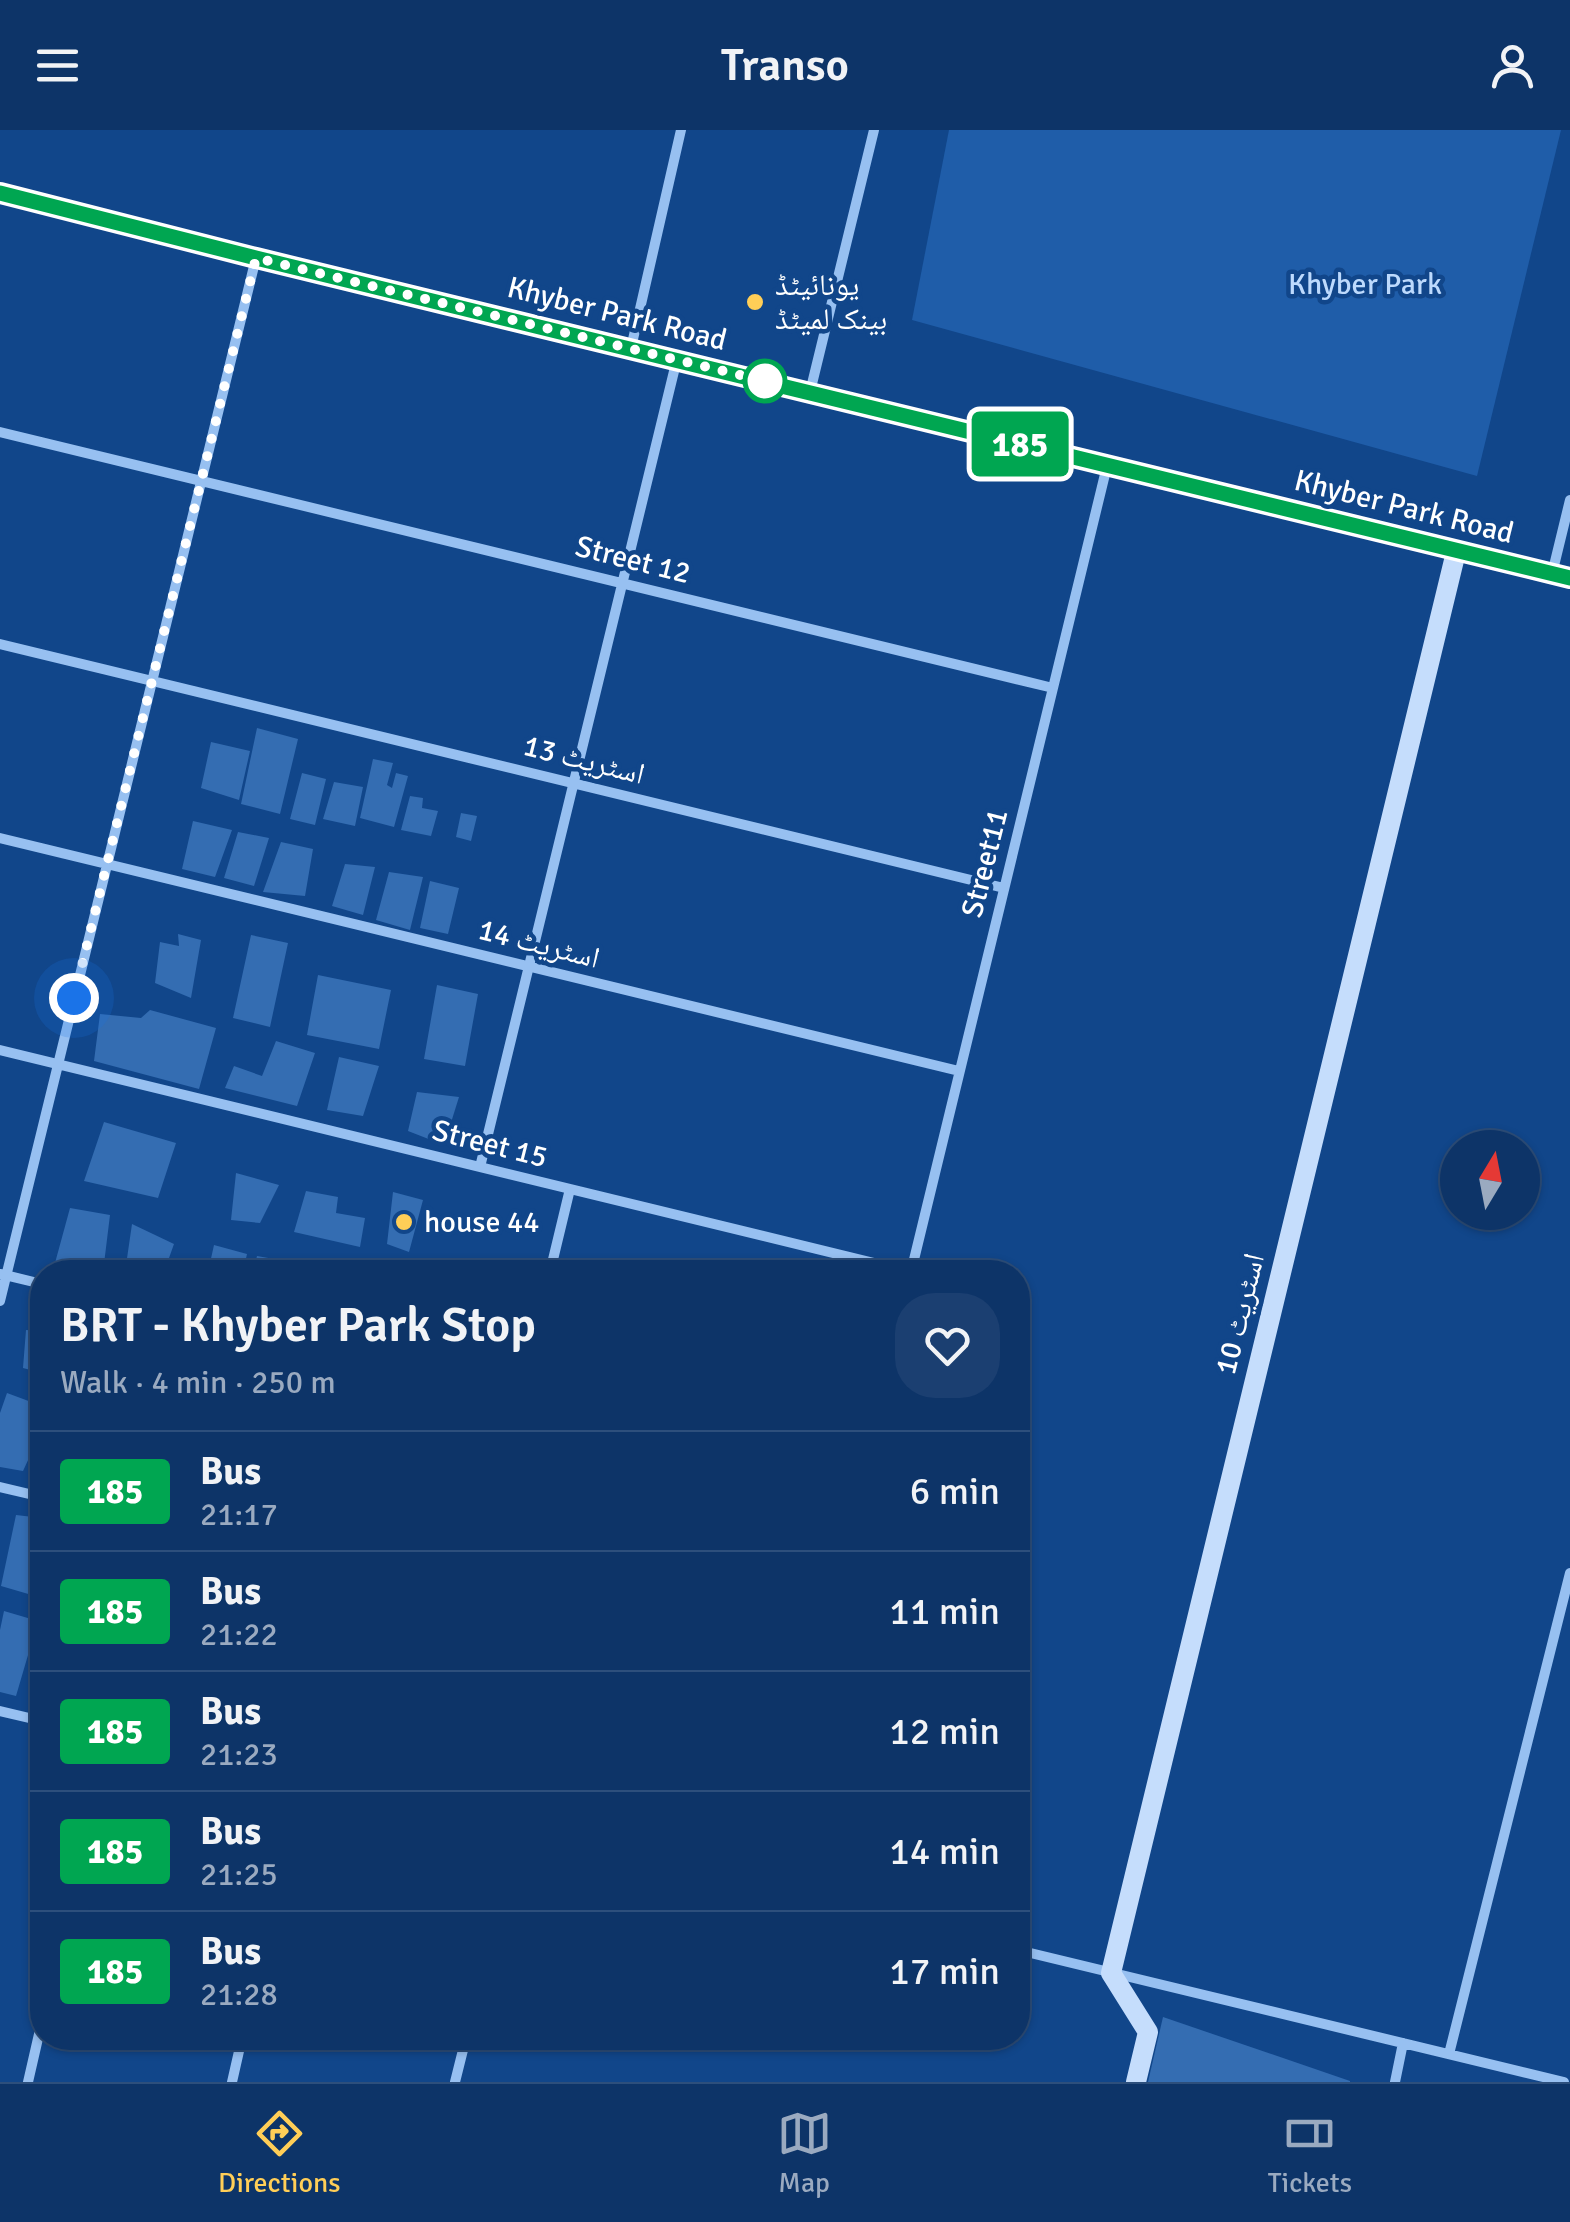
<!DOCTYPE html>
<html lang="en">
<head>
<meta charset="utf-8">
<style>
  body { margin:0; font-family:Signika,"Noto Naskh Arabic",sans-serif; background:#1b3f71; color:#f1f3f6; height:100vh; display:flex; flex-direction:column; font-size:38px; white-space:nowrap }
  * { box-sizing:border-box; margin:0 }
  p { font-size:32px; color:#9aaac0 }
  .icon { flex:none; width:55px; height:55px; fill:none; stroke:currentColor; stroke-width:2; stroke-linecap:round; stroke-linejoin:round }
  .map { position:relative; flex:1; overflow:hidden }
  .panel { position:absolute; left:30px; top:1130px; width:1000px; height:790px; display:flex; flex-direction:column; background:#0d3468; border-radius:40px; box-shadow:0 2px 8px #0004,0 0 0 2px #2d4f7c }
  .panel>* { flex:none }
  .badge { padding:0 20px; border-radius:8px; font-size:35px; line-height:65px }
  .needle { width:65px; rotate:10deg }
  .fabs { position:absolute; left:1440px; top:1000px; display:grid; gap:20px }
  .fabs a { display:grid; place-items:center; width:100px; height:100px; border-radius:50%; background:#0d3468; box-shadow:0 2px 8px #0004,0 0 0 2px #2d4f7c; font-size:50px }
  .you { position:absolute; width:50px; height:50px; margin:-25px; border:8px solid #fff; border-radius:50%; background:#1a73e8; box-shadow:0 0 0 15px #1a73e833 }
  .map>.badge { position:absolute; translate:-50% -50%; box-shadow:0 0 0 5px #fff }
  .round { display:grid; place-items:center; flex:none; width:105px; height:105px; border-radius:40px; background:#1b3f71 }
  .overview { display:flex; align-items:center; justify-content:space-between; height:170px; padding:0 30px }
  h1 { font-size:48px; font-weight:600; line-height:75px }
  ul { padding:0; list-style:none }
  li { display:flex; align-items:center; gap:30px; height:120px; padding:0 30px; border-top:2px solid #2d4f7c }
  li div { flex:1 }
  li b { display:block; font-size:38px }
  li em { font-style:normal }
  li .badge { min-width:110px; font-weight:700; text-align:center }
  header { display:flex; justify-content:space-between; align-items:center; height:130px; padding:0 30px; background:#0d3468; font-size:45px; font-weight:600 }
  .dock { display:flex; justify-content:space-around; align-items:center; height:140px; border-top:2px solid #2d4f7c; background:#0d3468; font-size:28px; color:#9aaac0 }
  .dock a { display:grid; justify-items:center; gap:5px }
  .dock .active { color:#ffce57 }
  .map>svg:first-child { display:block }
  .green { fill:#1f5da9 }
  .building { fill:#346db2 }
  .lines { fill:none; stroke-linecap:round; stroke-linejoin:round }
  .street { stroke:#97c0f1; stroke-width:10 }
  .secondary { stroke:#c5ddfc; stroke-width:20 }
  .line-casing { stroke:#fff; stroke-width:22 }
  .line { stroke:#00a651; stroke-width:15 }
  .walk { stroke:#fff; stroke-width:10; stroke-dasharray:0 18 }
  .poi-dot { fill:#ffce57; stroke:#11468a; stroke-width:4 }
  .stop-dot { fill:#fff; stroke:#00a651; stroke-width:5 }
  .labels { text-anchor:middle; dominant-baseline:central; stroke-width:9; stroke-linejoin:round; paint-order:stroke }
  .park-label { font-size:30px; fill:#bddafd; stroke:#11468a }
  .poi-label { font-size:30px; fill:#fff; stroke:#11468a; text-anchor:start }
  .street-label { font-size:30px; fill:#fff; stroke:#11468a }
</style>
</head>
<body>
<header><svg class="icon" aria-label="menu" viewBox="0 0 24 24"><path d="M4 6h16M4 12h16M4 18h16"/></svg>Transo<svg class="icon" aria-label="person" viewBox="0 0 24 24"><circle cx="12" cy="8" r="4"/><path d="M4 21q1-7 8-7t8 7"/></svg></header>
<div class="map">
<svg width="1570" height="1952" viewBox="0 0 1570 1952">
  <rect width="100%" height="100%" fill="#11468a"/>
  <!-- green -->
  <path class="green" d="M949,0h612l-84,346 -565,-156z"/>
  <!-- building -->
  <path class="building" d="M257,598l41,11 -18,75 -39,-10z
    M211,612l39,9 -11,49 -38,-12z
    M373,629l20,4 -6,22 5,3 4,-15 12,3 -14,51 -34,-9z
    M302,643l24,6 -11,46 -25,-6z
    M334,652l29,5 -8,39 -32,-7z
    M410,666l13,2 -1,10 16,3 -7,25 -30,-6z
    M461,683l16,3 -6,25 -15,-4z
    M193,691l39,9 -17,47 -33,-8z
    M238,702l31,6 -15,48 -30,-8z
    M281,712l32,7 -8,47 -42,-4z
    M345,734l30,3 -12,48 -31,-9z
    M389,742l34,5 -13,53 -34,-10z
    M430,751l29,7 -11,46 -28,-6z
    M178,804l23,6 -10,58 -36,-15 5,-41 19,4z
    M251,805l37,8 -18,84 -37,-9z
    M318,845l73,15 -12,59 -72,-14z
    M437,855l41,9 -13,72 -41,-7z
    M150,880l66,18 -17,61 -105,-28 6,-47 41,4z
    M276,911l39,12 -18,53 -72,-18 9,-22 28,10z
    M339,927l40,9 -16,50 -36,-6z
    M417,962l42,5 -15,48 -36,-14z
    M104,992l72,21 -18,55 -74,-17z
    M236,1043l43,12 -19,38 -29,-3z
    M306,1061l32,6 -2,16 29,5 -5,29 -66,-15z
    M393,1062l30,8 -14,52 -22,-8z
    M70,1078l40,7 -7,57h-14l-34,-9z
    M132,1094l42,20 -10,28h-39z
    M214,1115l33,9 -4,18h-35z
    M257,1126l34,6 -2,10h-36z
    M26,1200l16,1v42l-19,-5z
    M7,1263l35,13v24l-19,41 -23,-4v-54z
    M16,1385l26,3v80l-41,-12z
    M4,1481l34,10 -22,75 -16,-4v-62z
    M1163,1887l187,64v1h-202z"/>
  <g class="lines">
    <!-- street -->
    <path class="street" d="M631,218l50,-218
      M810,262l64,-262
      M0,302l1053,256
      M1552,444l18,-74
      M0,514l1004,244
      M0,708l959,233
      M0,920l911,222
      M480,1037l197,-808
      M550,1142l20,-83
      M911,1142l196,-806
      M1,1144l41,10
      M0,1171l256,-1043
      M0,1357l42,10
      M0,1581l42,10
      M1018,1820l546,132
      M1449,1924l121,-481
      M28,1952l14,-61
      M232,1952l10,-44
      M455,1952l11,-44
      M1395,1952l8,-39"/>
    <!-- secondary -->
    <path class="secondary" d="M0,63l256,65 1314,320
      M1136,1952l12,-50 -37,-59 345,-1421"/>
  </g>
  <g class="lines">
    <!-- line casing -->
    <g class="line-casing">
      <path id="line" d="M0,63l256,65 1314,320"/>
    </g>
    <!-- line -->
    <use href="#line" class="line"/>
    <!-- walk -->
    <path class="walk" d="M74,868l182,-740 521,126 -12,-3"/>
  </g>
  <!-- markers -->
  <g class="poi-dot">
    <circle cx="755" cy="172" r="10"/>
    <circle cx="404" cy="1092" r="10"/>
  </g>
  <circle class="stop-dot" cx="765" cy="251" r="20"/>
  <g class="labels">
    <!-- park labels -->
    <g class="park-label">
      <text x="1365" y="154">Khyber Park</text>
    </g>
    <!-- poi labels -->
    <g class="poi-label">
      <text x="775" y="155">یونائیٹڈ<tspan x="775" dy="34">بینک لمیٹڈ</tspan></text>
      <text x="424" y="1092">house 44</text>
    </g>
    <!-- street labels -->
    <g class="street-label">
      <text transform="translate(617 184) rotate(14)">Khyber Park Road</text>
      <text transform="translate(1404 377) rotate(14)">Khyber Park Road</text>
      <text transform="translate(633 430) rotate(14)">Street 12</text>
      <text transform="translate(584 630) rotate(14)">اسٹریٹ 13</text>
      <text transform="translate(985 733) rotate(-76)">Street11</text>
      <text transform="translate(539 814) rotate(14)">اسٹریٹ 14</text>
      <text transform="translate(490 1014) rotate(14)">Street 15</text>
      <text transform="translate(1240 1184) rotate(-76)">اسٹریٹ 10</text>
    </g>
  </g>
</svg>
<div class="fabs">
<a><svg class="needle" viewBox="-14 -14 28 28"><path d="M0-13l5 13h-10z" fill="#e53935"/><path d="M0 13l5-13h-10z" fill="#9aaac0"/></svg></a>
</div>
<div class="you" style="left:74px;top:868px"></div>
<b class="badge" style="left:1020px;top:314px;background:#00a651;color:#fff">185</b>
<section class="panel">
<div class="overview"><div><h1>BRT - Khyber Park Stop</h1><p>Walk · 4 min · 250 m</p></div><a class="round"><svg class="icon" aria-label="heart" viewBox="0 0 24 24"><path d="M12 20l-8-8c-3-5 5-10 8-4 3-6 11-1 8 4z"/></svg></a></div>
<ul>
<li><span class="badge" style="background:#00a651;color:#fff">185</span><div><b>Bus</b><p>21:17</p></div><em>6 min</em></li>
<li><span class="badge" style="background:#00a651;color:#fff">185</span><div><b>Bus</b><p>21:22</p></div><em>11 min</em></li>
<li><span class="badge" style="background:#00a651;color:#fff">185</span><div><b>Bus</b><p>21:23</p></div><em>12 min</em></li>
<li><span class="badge" style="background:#00a651;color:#fff">185</span><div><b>Bus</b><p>21:25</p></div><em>14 min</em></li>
<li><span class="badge" style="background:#00a651;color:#fff">185</span><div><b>Bus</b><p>21:28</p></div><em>17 min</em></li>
</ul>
</section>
</div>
<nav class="dock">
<a class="active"><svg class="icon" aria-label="directions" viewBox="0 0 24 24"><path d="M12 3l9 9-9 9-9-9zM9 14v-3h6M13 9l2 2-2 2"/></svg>Directions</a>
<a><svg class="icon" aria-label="map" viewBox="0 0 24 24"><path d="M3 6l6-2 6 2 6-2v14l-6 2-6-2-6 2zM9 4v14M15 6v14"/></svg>Map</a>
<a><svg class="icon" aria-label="tickets" viewBox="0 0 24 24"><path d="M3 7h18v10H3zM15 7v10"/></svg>Tickets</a>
</nav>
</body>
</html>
